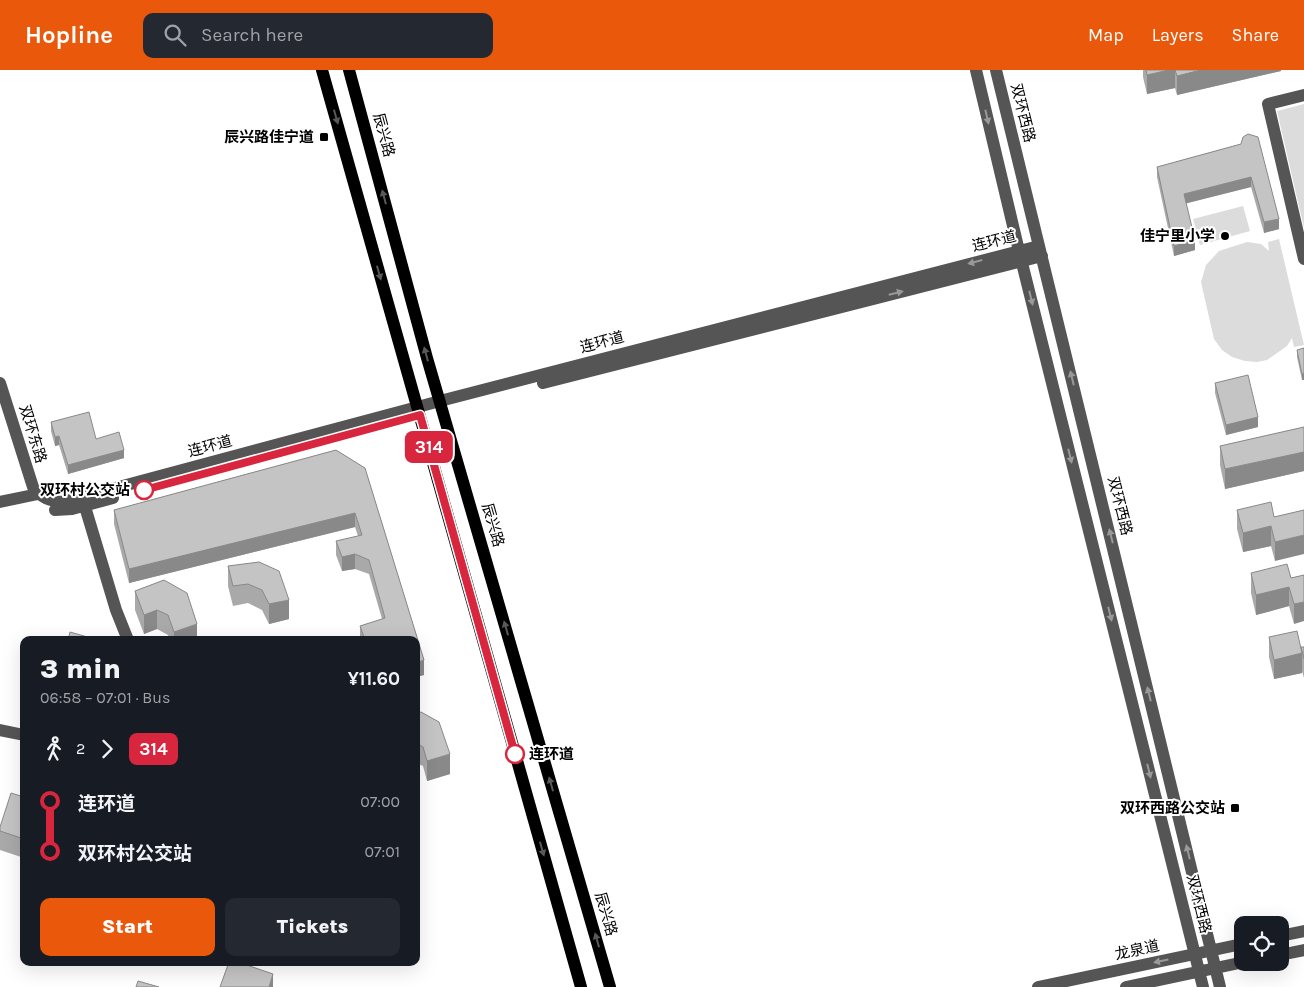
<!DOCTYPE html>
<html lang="en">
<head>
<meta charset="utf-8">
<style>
  body { margin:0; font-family:Karla,"Noto Sans SC",sans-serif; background:#242831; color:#f1f3f6; height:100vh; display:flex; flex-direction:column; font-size:19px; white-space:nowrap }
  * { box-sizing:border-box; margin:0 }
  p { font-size:16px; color:#9ea1a6 }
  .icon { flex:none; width:28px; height:28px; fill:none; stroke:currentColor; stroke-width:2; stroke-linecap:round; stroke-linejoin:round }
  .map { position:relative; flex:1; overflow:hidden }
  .drawer { position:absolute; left:20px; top:566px; width:400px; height:330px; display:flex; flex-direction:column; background:#171b24; border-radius:10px; box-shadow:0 5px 20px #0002 }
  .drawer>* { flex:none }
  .badge { padding:0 10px; border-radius:8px; font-size:18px; line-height:32px }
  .tools { position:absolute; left:1234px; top:846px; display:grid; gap:10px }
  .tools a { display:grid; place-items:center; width:55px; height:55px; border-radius:10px; background:#171b24; box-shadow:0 5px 20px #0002; font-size:25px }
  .map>.badge { position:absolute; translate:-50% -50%; box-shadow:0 0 0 2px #fff }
  .legs { display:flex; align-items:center; gap:8px; height:55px; padding:0 20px; font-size:16px }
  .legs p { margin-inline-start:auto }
  .head { display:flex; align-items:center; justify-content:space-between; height:85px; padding:0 20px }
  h1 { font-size:28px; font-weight:800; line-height:38px }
  .cta { display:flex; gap:10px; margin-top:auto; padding:10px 20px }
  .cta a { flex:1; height:58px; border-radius:10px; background:#ea580c; color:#fff; font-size:20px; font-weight:800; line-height:58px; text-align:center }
  .cta a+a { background:#242831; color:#f1f3f6 }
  ul { padding:0 20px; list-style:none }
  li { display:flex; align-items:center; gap:18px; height:50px; font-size:19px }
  li i { display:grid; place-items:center; width:8px; height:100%; margin:0 6px; background:currentColor }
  li i::after { content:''; width:12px; height:12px; margin:-6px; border:4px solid; border-radius:50%; background:#171b24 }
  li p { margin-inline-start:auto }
  li:first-child i { background:linear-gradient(#0000 50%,currentColor 0) }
  li:last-child i { background:linear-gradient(currentColor 50%,#0000 0) }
  header { display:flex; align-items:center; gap:30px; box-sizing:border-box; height:70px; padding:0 25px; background:#ea580c; color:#fff }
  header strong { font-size:24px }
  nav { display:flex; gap:28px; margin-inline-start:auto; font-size:18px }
  .search { width:350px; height:45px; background:#242831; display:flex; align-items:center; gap:12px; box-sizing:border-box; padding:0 18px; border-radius:10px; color:#9ea1a6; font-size:19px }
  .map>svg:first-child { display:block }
  .green { fill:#dcdcdc }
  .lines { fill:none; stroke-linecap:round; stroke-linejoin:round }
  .minor { stroke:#555; stroke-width:12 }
  .major { stroke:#000; stroke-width:12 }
  .wall { fill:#a9a9a9 }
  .shaded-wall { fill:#898989 }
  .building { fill:#c4c4c4; stroke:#898989 }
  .oneway { fill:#595959 }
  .oneway2 { fill:#999 }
  .line-1-casing { stroke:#fff; stroke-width:11 }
  .line-1 { stroke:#d7263d; stroke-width:8 }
  .poi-dot { fill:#000; stroke:#fff; stroke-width:2 }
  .stop-1-dot { fill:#fff; stroke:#d7263d; stroke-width:2.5 }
  .labels { text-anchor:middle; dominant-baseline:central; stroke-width:4; stroke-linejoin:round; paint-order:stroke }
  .street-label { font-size:15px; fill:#000; stroke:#fff }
  .poi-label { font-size:15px; font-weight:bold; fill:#000; stroke:#fff; text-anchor:end }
  .stop-label { font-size:15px; font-weight:bold; fill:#000; stroke:#fff; text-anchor:end }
</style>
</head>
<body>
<header>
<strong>Hopline</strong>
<div class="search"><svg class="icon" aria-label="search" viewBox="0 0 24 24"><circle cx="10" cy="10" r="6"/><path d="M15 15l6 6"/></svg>Search here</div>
<nav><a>Map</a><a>Layers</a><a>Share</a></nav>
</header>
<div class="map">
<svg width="1304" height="917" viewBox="0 0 1304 917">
  <rect width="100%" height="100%" fill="#fff"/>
  <!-- green -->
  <path class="green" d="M1304,34v124l-27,-117z
    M1243,136l7,25 -50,14 -7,-26z
    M1279,169l25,106 -10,2 -2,-9 -5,8 -20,14 -10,2 -12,-1 -13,-4 -10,-7 -8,-11 -13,-57 5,-17 13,-14 28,-9 14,2 8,7 -1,-9z"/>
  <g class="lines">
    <!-- minor -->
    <path class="minor" d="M976,0l43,181 184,736
      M996,0l224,917
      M1304,25l-36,9 36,155
      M0,313l33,104c8,11 17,14 30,15l377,-101 599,-155
      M543,313l499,-127
      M83,430l33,110 12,30
      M0,432l38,-8
      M55,440l17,-1 41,-11
      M0,660l24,5
      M1280,866l24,-5
      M1280,885l24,-5
      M1038,917l204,-43
      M1126,917l118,-25"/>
    <!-- major -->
    <path class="major" d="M322,0l259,917
      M349,0l78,288 183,629"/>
  </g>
  <!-- wall -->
  <path class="wall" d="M1143,0h138v1l-104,24 -2,-7 -28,6 -4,-17z
    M1241,74l38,85 -15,4 -13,-46 -65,16 9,47 -21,6 -17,-79v-10z
    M1304,278l-2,32 -5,-23v-7z
    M1215,313l43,44 -32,8 -11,-42z
    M51,352l45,17 28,19 -56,16 -9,-29 -4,1 -4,-15z
    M1304,357v44l-79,18 -5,-24v-19z
    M336,380l29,18 59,192v15l-8,2v-37h-56v-14l22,-7 -13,-45 -14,-5 -13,2 -6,-16v-14l22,-5 -3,-9 -226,56 -15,-59v-14z
    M1237,440l37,7 30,-7 -29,51 -4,-15 -28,6 -6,-23z
    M259,492l30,57 -20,5 -7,-14 -14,-7 -15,3 -5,-20v-20z
    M1251,503l40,5 13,-3 -10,49 -5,-18 -33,9 -5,-22z
    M164,510l33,60h-27l-2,-5 -11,-6 -13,5 -9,-24v-19z
    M1269,567l32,12 3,-2v31l-2,-7v2l-28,6 -5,-22z
    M416,644l34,60 -23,7 -4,-15 -7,-3z
    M24,727v61l-24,-8v-19z"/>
  <!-- shaded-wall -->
  <path class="shaded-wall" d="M1169,0h6v18l-28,6v-19z
    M1201,0h80v1l-104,24v-19z
    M1251,107v10l-67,17v-10z
    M1279,149v10l-15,4v-11z
    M1195,170v10l-21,6v-10z
    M1304,303v7h-2v-6z
    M1258,347v10l-32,8v-10z
    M59,366v9l-4,1v-9z
    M124,380v8l-56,16v-9z
    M1304,382v19l-79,18v-20z
    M355,443v14l-226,56v-14z
    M1271,456v20l-28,6v-19z
    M1304,465v19l-29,7v-19z
    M355,484v15l-13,2v-14z
    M1289,517v19l-33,9v-20z
    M289,530v19l-20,5v-20z
    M1304,532v19l-10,3v-20z
    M157,540v19l-13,5v-19z
    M197,554v16h-23v-8z
    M1302,583v20l-28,6v-19z
    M424,590v15l-8,2v-14z
    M450,684v20l-23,7v-20z
    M273,904v13h-4z"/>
  <!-- building -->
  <path class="building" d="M1146,0h23l-22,5z
    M1175,0h26l-24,6z
    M1248,64l10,3 21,82 -15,3 -13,-45 -67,17 11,46 -21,6 -17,-79 84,-23 2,-7z
    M1304,278v25l-2,1 -5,-24z
    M1248,305l10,42 -32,8 -11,-42z
    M89,342l7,27 23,-7 5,18 -56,15 -9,-29 -4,1 -4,-15z
    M1304,357v25l-79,17 -5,-23z
    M336,380l29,18 59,192 -8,3v-23h-51l-5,-14 25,-8 -16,-58 -14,-6 -13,3 -6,-16 26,-6 -7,-22 -226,56 -15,-59z
    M1271,432l3,15 30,-7v25l-29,7 -4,-16 -28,7 -6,-23z
    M259,492l20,9 10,29 -20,4 -7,-14 -14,-6 -15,2 -5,-20z
    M1287,494l4,14 13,-3v27l-10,2 -5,-17 -33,8 -5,-22z
    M164,510l23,13 10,31 -23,8 -6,-17 -11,-5 -13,5 -9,-24z
    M1297,561l5,22 -28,7 -5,-23z
    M70,562l28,8h-30z
    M1301,577h3v12z
    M421,642l18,10 11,32 -23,7 -4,-14 -7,-4v-29z
    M11,723l13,4v42l-24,-8v-4z
    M229,892h9l35,12 -4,13h-49z
    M138,911l21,6h-23z"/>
  <!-- one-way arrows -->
  <defs><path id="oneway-solid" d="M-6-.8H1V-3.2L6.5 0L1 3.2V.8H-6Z" transform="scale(1.25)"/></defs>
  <g class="oneway">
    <use href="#oneway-solid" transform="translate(336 47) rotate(74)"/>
    <use href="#oneway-solid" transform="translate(384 127) rotate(-105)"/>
    <use href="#oneway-solid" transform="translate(379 203) rotate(74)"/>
    <use href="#oneway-solid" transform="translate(426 284) rotate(-105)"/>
    <use href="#oneway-solid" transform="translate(506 558) rotate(-106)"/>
    <use href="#oneway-solid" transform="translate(551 714) rotate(-106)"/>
    <use href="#oneway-solid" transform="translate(542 779) rotate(74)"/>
    <use href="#oneway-solid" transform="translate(597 870) rotate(-106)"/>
  </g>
  <g class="oneway2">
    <use href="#oneway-solid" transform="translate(987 47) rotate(77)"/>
    <use href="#oneway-solid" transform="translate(975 192) rotate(165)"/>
    <use href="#oneway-solid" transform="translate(896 223) rotate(-14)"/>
    <use href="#oneway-solid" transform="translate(1031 228) rotate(76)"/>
    <use href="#oneway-solid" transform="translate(1072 308) rotate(-104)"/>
    <use href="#oneway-solid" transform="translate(1070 386) rotate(76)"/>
    <use href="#oneway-solid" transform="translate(1111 466) rotate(-104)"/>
    <use href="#oneway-solid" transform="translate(1110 544) rotate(76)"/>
    <use href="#oneway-solid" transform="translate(1149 624) rotate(-104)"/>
    <use href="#oneway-solid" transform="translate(1149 701) rotate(76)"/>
    <use href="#oneway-solid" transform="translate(1188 782) rotate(-104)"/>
    <use href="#oneway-solid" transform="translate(1161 891) rotate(168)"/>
  </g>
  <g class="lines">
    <!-- line-1 casing -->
    <g class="line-1-casing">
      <path id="line-1" d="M144,420l276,-75 95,339"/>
    </g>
    <!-- line-1 -->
    <use href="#line-1" class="line-1"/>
  </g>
  <!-- markers -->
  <g class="poi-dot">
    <rect x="319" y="62" width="10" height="10" rx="2.5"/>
    <circle cx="1225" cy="166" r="5"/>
    <rect x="1230" y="733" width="10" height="10" rx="2.5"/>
  </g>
  <g class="stop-1-dot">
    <circle cx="144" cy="420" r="9"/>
    <circle cx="515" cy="684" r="9"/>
  </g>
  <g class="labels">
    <!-- street labels -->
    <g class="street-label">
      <text transform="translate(1023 43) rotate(76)">双环西路</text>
      <text transform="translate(384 65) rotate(75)">辰兴路</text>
      <text transform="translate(994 171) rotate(-14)">连环道</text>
      <text transform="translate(602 272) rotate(-15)">连环道</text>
      <text transform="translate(33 364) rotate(73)">双环东路</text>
      <text transform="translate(210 376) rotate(-15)">连环道</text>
      <text transform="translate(1120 436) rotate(76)">双环西路</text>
      <text transform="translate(493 455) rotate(74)">辰兴路</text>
      <text transform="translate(1199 834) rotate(76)">双环西路</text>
      <text transform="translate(606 844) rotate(74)">辰兴路</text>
      <text transform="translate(1137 880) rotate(-12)">龙泉道</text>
    </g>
    <!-- poi labels -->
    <g class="poi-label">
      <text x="314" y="67">辰兴路佳宁道</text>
      <text x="1215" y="166">佳宁里小学</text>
      <text x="1225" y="738">双环西路公交站</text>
    </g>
    <!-- stop labels -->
    <g class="stop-label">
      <text x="130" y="420">双环村公交站</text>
      <text x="529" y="684" text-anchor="start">连环道</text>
    </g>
  </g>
</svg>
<div class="tools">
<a><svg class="icon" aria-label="locate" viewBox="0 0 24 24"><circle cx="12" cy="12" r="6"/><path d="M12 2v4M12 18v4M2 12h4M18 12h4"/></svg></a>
</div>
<b class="badge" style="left:429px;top:377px;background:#d7263d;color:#fff">314</b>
<section class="drawer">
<div class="head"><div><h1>3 min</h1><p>06:58 – 07:01 · Bus</p></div><b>¥11.60</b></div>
<div class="legs"><svg class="icon" aria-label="walk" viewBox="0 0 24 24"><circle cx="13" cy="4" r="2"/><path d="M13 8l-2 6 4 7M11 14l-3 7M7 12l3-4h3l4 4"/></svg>2<svg class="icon" aria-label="forward" viewBox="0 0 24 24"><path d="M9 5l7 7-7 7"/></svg><b class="badge" style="background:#d7263d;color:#fff">314</b></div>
<ul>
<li><i style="color:#d7263d"></i><b>连环道</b><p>07:00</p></li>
<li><i style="color:#d7263d"></i><b>双环村公交站</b><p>07:01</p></li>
</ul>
<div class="cta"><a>Start</a><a>Tickets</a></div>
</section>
</div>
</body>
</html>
